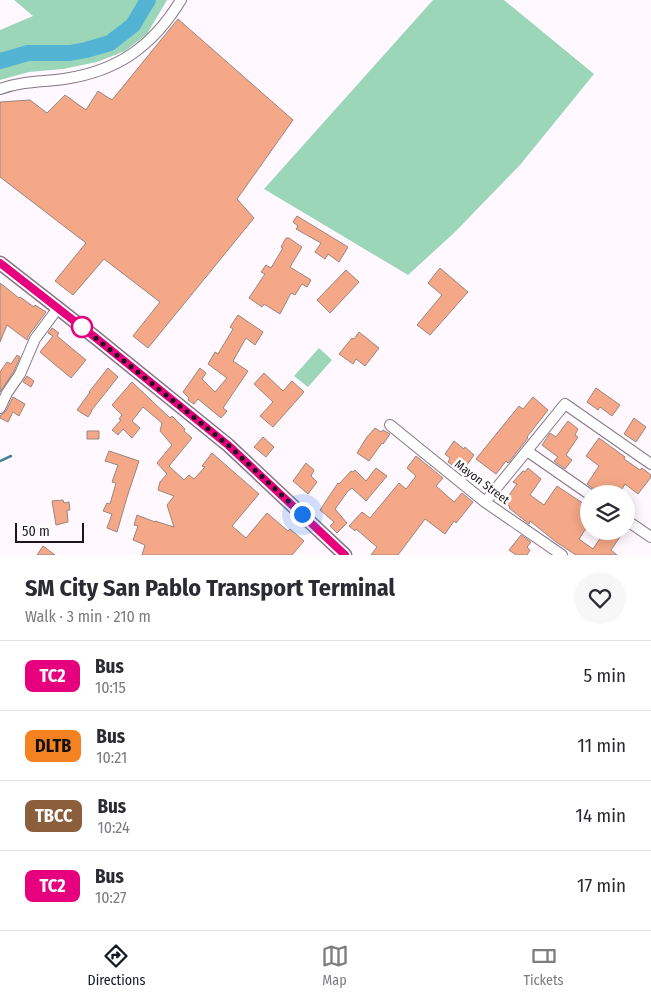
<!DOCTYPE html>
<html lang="en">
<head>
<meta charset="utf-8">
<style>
  body { margin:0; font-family:"Fira Sans Condensed",sans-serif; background:#f7f7f7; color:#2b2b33; height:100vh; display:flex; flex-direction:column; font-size:19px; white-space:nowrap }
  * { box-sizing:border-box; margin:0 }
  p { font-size:16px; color:#7c7c81 }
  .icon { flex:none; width:28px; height:28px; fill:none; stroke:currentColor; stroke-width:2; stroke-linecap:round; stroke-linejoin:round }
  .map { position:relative; height:555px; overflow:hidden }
  .side { display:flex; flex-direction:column; background:#fff; flex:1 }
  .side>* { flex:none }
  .badge { padding:0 10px; border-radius:8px; font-size:18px; line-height:32px }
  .controls { position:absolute; left:580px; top:485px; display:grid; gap:10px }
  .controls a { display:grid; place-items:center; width:55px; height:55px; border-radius:50%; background:#fff; box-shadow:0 2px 12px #0003; font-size:25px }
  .scale { position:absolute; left:15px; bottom:12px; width:69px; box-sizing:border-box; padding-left:5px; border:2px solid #1c161b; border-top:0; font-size:14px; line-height:18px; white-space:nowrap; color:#1c161b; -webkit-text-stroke:4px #fff; paint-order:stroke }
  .you { position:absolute; width:25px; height:25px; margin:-12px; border:4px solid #fff; border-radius:50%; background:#1a73e8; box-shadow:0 0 0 8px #1a73e833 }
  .map>.badge { position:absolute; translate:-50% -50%; box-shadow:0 0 0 2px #fff }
  .round { display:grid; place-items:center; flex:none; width:52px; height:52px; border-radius:26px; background:#f7f7f7 }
  .head { display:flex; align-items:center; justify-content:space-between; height:85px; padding:0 25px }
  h1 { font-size:24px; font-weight:700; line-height:38px }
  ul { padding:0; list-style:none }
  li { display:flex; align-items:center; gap:15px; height:70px; padding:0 25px; border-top:1px solid #e1e1e2 }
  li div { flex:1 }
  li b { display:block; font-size:19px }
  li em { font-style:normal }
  li .badge { min-width:55px; font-weight:700; text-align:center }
  .dock { display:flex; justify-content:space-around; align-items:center; height:70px; border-top:1px solid #e1e1e2; background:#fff; font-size:14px; color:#7c7c81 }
  .dock a { display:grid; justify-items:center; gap:2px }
  .dock .on { color:#111827 }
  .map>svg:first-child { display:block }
  .green { fill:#9cd6b9 }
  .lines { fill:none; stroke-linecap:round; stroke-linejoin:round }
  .stream { stroke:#42849b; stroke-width:2.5 }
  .river { stroke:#52b3d2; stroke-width:16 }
  .building { fill:#f4a887; stroke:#9b867d }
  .minor-casing { stroke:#857685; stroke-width:12 }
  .major-casing { stroke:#857685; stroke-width:15 }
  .minor { stroke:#fff; stroke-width:10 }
  .major { stroke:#fff; stroke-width:12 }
  .line-casing { stroke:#fff; stroke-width:11 }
  .line { stroke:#e6007e; stroke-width:8 }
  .walk { stroke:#1c161b; stroke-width:5; stroke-dasharray:0 9 }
  .stop-dot { fill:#fff; stroke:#e6007e; stroke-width:2.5 }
  .labels { text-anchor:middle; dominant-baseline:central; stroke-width:5; stroke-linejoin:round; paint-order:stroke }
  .street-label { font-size:12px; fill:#1c161b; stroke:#fff }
</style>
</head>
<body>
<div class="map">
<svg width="651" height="555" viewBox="0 0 651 555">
  <rect width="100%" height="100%" fill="#fff8ff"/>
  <!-- green -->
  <path class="green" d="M14,0h153l-20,34 -22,17 -28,11 -34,7 -34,3 -29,8v-50l33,-14z
    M433,0h71l90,74 -74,91 -66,68 -46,42 -144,-86z
    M319,348l13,12 -24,27 -14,-11z"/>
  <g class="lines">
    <!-- stream -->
    <path class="stream" d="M0,461l11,-5"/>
    <!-- river -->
    <path class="river" d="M0,61l28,-8h42l16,-3 24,-7 23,-18 15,-25"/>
  </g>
  <!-- building -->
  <path class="building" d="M178,19l115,101 -56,79 17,19 -106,130 -15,-12 27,-34 -56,-43 -31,36 -18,-14 31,-38 -86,-66v-75l30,-2 17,13 18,-18 21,15 12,-19 14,9z
    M297,216l51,31 -9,15 -11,-8 -3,5 -10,-7 6,-9 -25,-14 2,-3 -5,-4z
    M286,238h3l13,9 -12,20 21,13 -4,7 -5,-3 -7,11 -4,-2 -11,21 -16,-10 -2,3 -13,-9 16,-24 -4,-2 5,-7 5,3 12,-20 -2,-1z
    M440,268l28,24 -38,43 -13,-10 25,-30 -14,-12z
    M346,270l13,12 -29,31 -13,-13z
    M0,283l19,15 1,-1 14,10 1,-2 11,7 -17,23 -2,5 -20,-15 -7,17z
    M238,315l25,17 -8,13 -9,-7 -13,23 15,10 -25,37 4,3 -6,7 -23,-19 -4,5 -6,-4 1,-2 -6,-6 17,-24 6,5 -4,6 13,13 12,-14 -19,-14 7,-12 3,2 15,-25 -3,-2z
    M52,328l7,5 -2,3 29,24 -15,18 -31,-26 13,-16 -5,-3z
    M359,332l20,16 -14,18 -9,-7 -3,5 -14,-10 13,-16 2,1z
    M17,355l3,2 -6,14 -14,21v-20l7,-10 4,2z
    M108,368l10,9 -27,34h1l-4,6 -11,-7 13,-18h-1z
    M264,373l19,18 9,-10 12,11 -31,35 -13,-11 13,-14 -19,-18z
    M27,376l7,5 -3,6 -8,-5z
    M132,382l38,36 2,-2 13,13 -1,2 8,7 -23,28 15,14 5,-5 5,4 11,-12 -3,-1 10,-13 47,41 -27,32 14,12 21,-25 21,18 2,-2 14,12 -12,14h-150l3,-10 -12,-5 5,-14 -4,-1 3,-10 18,7v-1l19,6 -7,-22 7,-9 -16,-6 2,-8 7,-8 -10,-11 15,-18 -12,-14 2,-8 -19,-16 -11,14 8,7 -8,10 -9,-9 -5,6 -6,-5 9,-10 -2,-1 3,-4 -10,-10z
    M596,388l24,17 -8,11 -12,-9 -2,3 -11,-8z
    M13,397l12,7 -6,12 -6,-4 -5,10 -8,-4v-2l6,-5z
    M533,397l15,13 -21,27 1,1 -20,25 -2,-2 -10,13 -20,-15 43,-53 4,3z
    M634,418l12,9 -10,15 -12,-8z
    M568,421l10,8 -3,6 3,2 -12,18 6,5 -7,9 -11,-8 4,-4 -16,-12 8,-12 6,4z
    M375,428l6,4 2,-2 7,4 -7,10 -1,-1 -13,18 -12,-8 10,-16z
    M87,431h12v8h-12z
    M263,437l11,10 -8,10 -12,-10z
    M599,438l26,19 -1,2 16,11 2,-2 9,7v2l-13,17 -13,-10 -6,10h-18l-14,-10 12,-18 -13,-10z
    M454,441l10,8 1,-2 9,8 -10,14 -7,-5 -2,3 -7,-5 2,-4 -5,-4z
    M109,451l30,10 -11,33 -11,38 -10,-4 5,-14 -9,-3 4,-8 3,1 6,-21 -4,-1 6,-17 -13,-4z
    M416,456l27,22 -7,8 18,16 8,-9 11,9 -17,21 -2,-2 -9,13 -20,-15 -27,36h-27l6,-8 -21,-18 -1,2 -6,-5 13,-14 8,6 29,-35 7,6 10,-13 -9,-8z
    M306,463l8,7 -3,6 6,6 -9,12 -15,-13z
    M376,468l11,8 -21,25 -14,-13 -4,3 -13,18 12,14 -10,10 -7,-7 4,-4 -14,-12 18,-27 1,1 12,-13 2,1 2,-2 11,11z
    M528,468l13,11 -11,16 14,10 13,-19 27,18 3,-4 2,1v23l-10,15 14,10 12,-18h19l-13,19 6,5h-41l-20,-13 -26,-21 -1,3 -20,-16 1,-1 -6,-5 13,-18 -4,-2 10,-11 2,1z
    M63,500l1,3 5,-1 1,8h-3l1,12 -12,3 -4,-24z
    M521,535l10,7 -4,5 3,3 -3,5h-11l-7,-5z
    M43,546l12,9h-18z"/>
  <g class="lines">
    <!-- minor casing -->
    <g class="minor-casing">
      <path id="minor" d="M0,89c22,-8 42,-7 64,-10 54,-8 89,-33 117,-79
        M0,408l7,-15 13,-19 15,-35 23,-31
        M390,425l95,77 77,53
        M527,451l62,43
        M485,502l80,-98 86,60
        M626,520l25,17"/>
    </g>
    <!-- major casing -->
    <g class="major-casing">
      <path id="major" d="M0,263l96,75 132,107 117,110"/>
    </g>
    <!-- minor -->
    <use href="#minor" class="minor"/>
    <!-- major -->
    <use href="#major" class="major"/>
  </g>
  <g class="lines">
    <!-- line casing -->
    <g class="line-casing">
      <path id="line" d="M0,263l96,75 132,107 117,110"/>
    </g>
    <!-- line -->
    <use href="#line" class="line"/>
    <!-- walk -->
    <path class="walk" d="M82,327l146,118 74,69"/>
  </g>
  <!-- markers -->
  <circle class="stop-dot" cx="82" cy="327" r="10"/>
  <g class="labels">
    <!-- street labels -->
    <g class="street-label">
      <text transform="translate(482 482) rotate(37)">Mayon Street</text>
    </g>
  </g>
</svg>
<div class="controls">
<a><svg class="icon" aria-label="layers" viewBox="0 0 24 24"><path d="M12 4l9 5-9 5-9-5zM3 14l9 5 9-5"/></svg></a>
</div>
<div class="scale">50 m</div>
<div class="you" style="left:302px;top:514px"></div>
</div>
<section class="side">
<div class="head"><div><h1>SM City San Pablo Transport Terminal</h1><p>Walk · 3 min · 210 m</p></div><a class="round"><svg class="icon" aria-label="heart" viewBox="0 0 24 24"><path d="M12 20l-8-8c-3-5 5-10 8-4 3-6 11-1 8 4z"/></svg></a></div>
<ul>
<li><span class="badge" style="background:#e6007e;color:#fff">TC2</span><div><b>Bus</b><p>10:15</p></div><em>5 min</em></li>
<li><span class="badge" style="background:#f58220;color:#111">DLTB</span><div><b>Bus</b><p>10:21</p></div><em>11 min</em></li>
<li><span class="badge" style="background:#8b5e3c;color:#fff">TBCC</span><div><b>Bus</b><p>10:24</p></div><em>14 min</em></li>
<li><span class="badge" style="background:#e6007e;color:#fff">TC2</span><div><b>Bus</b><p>10:27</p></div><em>17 min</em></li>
</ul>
</section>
<nav class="dock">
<a class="on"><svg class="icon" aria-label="directions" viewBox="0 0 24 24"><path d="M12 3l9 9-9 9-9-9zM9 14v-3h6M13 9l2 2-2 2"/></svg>Directions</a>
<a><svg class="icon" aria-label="map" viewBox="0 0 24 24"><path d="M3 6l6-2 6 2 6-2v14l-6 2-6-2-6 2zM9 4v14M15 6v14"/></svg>Map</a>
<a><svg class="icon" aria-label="tickets" viewBox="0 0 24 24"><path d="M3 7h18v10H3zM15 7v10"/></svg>Tickets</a>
</nav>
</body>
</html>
